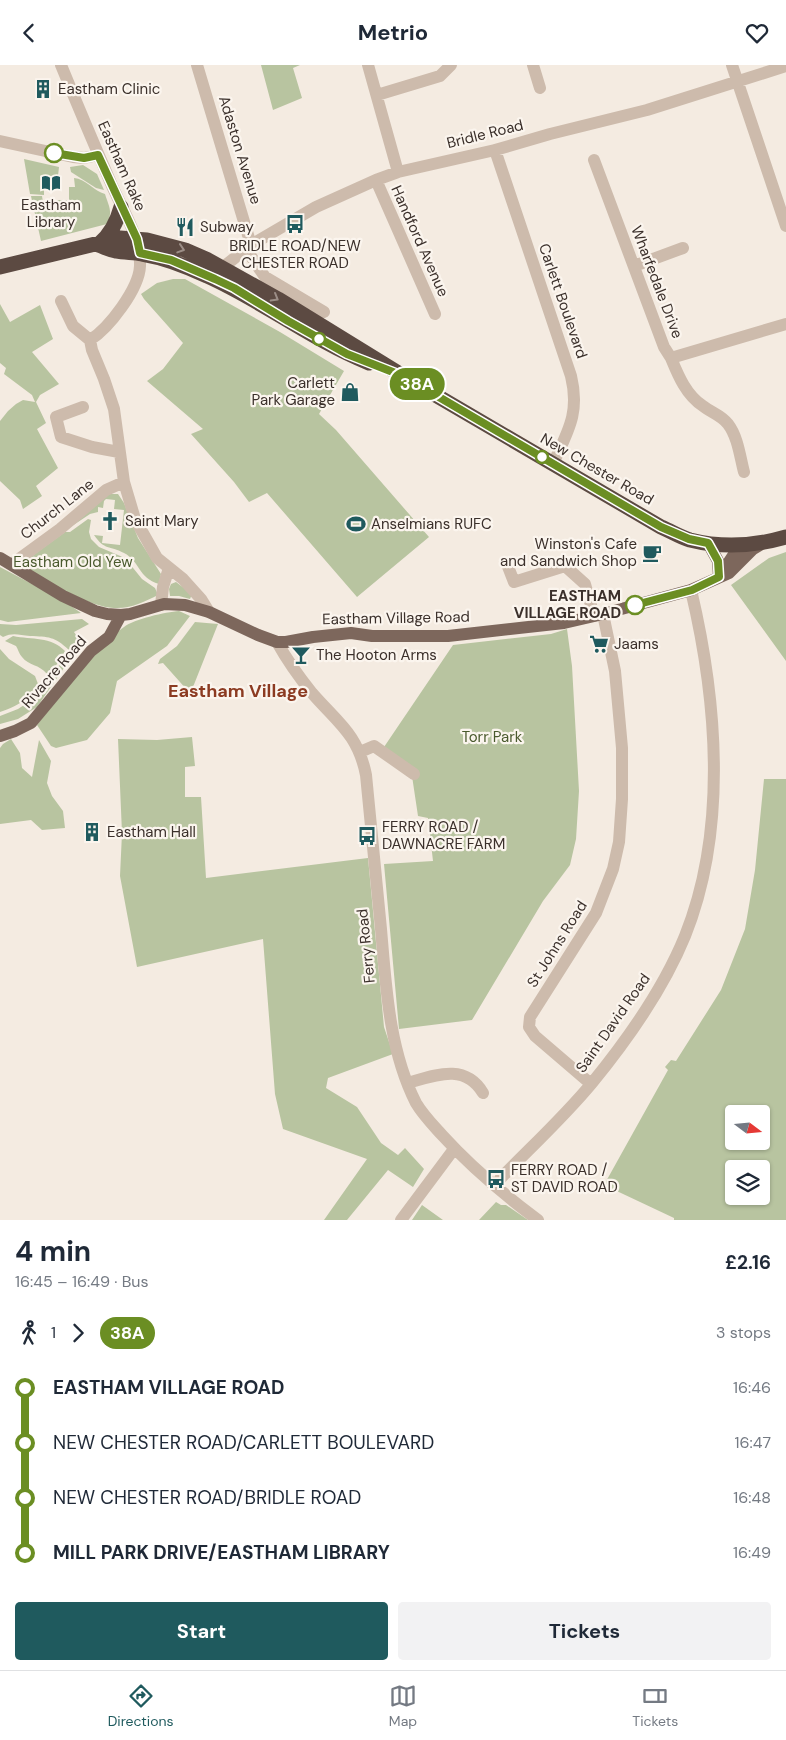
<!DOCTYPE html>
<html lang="en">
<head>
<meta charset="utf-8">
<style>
  body { margin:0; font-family:"DM Sans",sans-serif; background:#f2f2f3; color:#1f2937; height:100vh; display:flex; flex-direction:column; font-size:19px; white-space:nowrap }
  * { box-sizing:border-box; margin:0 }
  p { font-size:16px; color:#747a83 }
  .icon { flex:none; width:28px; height:28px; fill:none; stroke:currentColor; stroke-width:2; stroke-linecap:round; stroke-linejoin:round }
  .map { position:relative; height:1155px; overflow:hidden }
  .panel { display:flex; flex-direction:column; background:#fff; flex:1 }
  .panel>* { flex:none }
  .badge { padding:0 10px; border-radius:16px; font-size:18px; line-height:32px }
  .needle { width:32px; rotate:106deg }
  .fabs { position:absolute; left:725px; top:1040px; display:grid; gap:10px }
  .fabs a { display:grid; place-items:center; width:45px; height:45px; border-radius:5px; background:#fff; box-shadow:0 1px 4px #0004; font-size:25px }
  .map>.badge { position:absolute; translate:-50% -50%; box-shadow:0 0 0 2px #fff }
  .legs { display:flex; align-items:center; gap:8px; height:55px; padding:0 15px; font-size:16px }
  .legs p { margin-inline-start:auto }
  .head { display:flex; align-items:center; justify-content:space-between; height:85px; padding:0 15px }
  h1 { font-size:28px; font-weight:700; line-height:38px }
  .primary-button { display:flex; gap:10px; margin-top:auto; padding:10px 15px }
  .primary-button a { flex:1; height:58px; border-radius:5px; background:#1f5a5e; color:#fff; font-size:20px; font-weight:700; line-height:58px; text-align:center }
  .primary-button a+a { background:#f2f2f3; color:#1f2937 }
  ul { padding:0 15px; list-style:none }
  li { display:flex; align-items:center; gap:18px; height:55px; font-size:19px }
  li i { display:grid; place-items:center; width:8px; height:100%; margin:0 6px; background:currentColor }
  li i::after { content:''; width:12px; height:12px; margin:-6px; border:4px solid; border-radius:50%; background:#fff }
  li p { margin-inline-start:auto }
  li:first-child i { background:linear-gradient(#0000 50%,currentColor 0) }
  li:last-child i { background:linear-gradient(currentColor 50%,#0000 0) }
  header { display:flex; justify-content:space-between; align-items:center; height:65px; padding:0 15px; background:#fff; font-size:22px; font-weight:700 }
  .dock { display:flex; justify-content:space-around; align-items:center; height:70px; border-top:1px solid #e0e1e3; background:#fff; font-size:14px; color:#747a83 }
  .dock a { display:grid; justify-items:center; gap:2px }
  .dock .current { color:#1f5a5e }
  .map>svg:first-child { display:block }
  .green { fill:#b8c4a0; fill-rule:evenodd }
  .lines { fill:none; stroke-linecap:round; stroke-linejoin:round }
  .minor { stroke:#cdbbac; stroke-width:12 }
  .major { stroke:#7d675c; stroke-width:12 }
  .highway { stroke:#5c4a42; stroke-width:15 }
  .oneway { stroke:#9c8e87 }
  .line-1-casing { stroke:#fff; stroke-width:11 }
  .line-1 { stroke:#6b8e23; stroke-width:8 }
  .stop-1-dot { fill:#fff; stroke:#6b8e23; stroke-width:2.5 }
  .labels { text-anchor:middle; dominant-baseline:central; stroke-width:4.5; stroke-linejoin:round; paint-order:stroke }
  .poi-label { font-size:15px; fill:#3b302b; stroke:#fbf5ee; text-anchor:start }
  .street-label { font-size:15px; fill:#3b302b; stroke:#fbf5ee }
  .park-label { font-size:15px; fill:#4a5a2e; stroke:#fbf5ee }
  .stop-label { font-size:15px; font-weight:bold; fill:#3b302b; stroke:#fbf5ee; text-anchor:end }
  .quarter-label { font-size:18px; font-weight:bold; fill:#8c3b22; stroke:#fbf5ee }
</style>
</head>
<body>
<header><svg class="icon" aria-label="back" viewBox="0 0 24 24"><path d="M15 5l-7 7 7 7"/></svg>Metrio<svg class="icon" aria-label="heart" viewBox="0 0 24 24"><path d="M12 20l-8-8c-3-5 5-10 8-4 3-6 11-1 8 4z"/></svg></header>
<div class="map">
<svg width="786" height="1155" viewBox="0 0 786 1155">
  <rect width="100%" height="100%" fill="#f4ebe1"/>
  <!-- green -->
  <path class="green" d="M261,0h39l-7,3 9,30 -29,12z
    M24,94l35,8 -1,9h-2l-1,2 -11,-2v19l-14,-1z
    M83,100l14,9 7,16 -8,-2 -25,-16 -1,-5z
    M74,113c12,1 20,13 31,16 4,13 8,17 2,30l-66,17 -10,-45h11l1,6 14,1v-3h12v-13h6z
    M173,214h12l95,53 64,39 -25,43 17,16 93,107 -72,60 -90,-104 -18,9 -15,-20 -43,-48 12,-5 -56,-48 16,-12 20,-26 -39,-44 -3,-5 16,-11z
    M0,239l10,18 30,-17 13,34 -21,13 27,32 -19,11 -4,7 10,21 -9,6 21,39 -22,18 6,10 -19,13 -3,-9 -20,-19v-60l8,-10 8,-7 7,-4 12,2 -3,-7 -28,-21 2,-6 -6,-5z
    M109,429h9l6,9 14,35 23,36 -2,10c-21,-6 -19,-23 -35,-31 -15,-8 -19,-2 -30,-18l9,1 -1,7 18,2 4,-35 -10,-1 1,-9 -9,-1 -2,2 -1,7 -5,-1v5l-8,2 -18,12z
    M88,454l3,1 -2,12 2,7 8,8 26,11 17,21 13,9 3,7c-14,7 -28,14 -44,13 -24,-1 -60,-24 -82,-35l-6,-10 2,-4 37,-27h5z
    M786,487v109l-55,-76 38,-27z
    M0,502l64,34 17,12 -73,9 -8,-2z
    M176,517l16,12 -2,5 -11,-3h-9l-1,-7 2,-5z
    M179,546l11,5 -23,30 -50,35 -7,32 -23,27 -31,8 -5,-2 -14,-21c26,-34 52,-73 87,-98 10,-8 42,-15 55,-16z
    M82,554l7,5 -15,8 5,7 -2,10 -40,58 -19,12 -18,5v-8l18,-7 9,-6 20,-24 6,-4 16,-25c-15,-14 -20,-13 -39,-14 -11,-1 -17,-4 -27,1l-3,-2v-11l16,1z
    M195,557l23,2 -25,63 -5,4 -25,-28 -5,1 2,-5 17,-13z
    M567,564l5,37 7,125 -3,48 -6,26 -27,36 -71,119 -73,9 -15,-165 49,-3 -5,-43 -10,-2 -6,-40 -28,-29 69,-102 98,-11z
    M13,571c19,4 38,0 52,15l-13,21 -5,2c-8,-10 -18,-8 -25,-17 -3,-3 -4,-8 -6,-11l-11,-5z
    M0,584l9,10 26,17 3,8c-14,17 -17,21 -38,28z
    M192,672l3,29 -10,1v30h16l5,81 162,-20 16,169 9,27 -65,24 -2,10 31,19 24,36 17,12 7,-7 19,21 -11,18 -25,-17 -41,50h-23l43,-61 -84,-30 -8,-35 -12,-155 -126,28 -17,-91 2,-43 -4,-94 39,1z
    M11,674l9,14 2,15 10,9 7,-37 12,21 -4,22 5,13 11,15 2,17 -23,2 -11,-10 -31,4v-76l3,-4z
    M764,714h22v441h-112v-2l-70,-33 64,-115 -3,-3 6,-7 5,1 45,-71 24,-61 10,-59zM734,1049h27v27h-27zM734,1104h27v27h-27z
    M496,1137l5,3h5l22,15h-49z
    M422,1140l21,15h-31z"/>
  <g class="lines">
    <!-- minor -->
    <path class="minor" d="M61,0c16,39 32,77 49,116 11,27 31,55 30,85 -1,23 -31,62 -50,74l2,10 12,29 10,30 10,73 11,37 22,39 26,21 18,20 8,13
      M197,0l54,180
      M368,0l30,107
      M533,0l7,23
      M732,0l54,161
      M377,30l63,-19 11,-11
      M0,76l73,16 11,1 14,-3
      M495,85l76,226c9,37 -3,55 -18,88
      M594,95l70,187 7,11 115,-34
      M376,115l59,134
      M246,184l19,28 59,35
      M634,201l49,-18
      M218,210l4,-7 29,-23 65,-38 60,-27 22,-8 97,-22 55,-16 97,-24 139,-44
      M61,236l12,25 17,14
      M671,293c7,17 15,37 32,48 9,7 18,9 25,18 10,13 12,33 16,48
      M83,342l-27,10 5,20 31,10 27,5
      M12,499l48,-35 46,-39 18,-8
      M507,499l7,18 51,-16 20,18 9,32
      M161,540l2,-18 6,-19
      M277,577c10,18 22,35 35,51 25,29 46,41 54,82 5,52 10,103 15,154 5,58 8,121 35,174 7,12 17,22 26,32 30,33 61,59 96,85
      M360,687l14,-6 40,28
      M408,1018c28,-8 57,-20 75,10
      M591,1019l-56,-48 -6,-9 1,-10 66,-104 17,-44 6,-27 3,-43v-51l-7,-77 -12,-57
      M500,1114c30,-31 64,-62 92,-96 36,-44 71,-93 93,-147 43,-107 32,-236 6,-346
      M401,1155l53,-71"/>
    <!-- major -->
    <path class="major" d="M708,478l10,18 1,16
      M0,493l63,38 32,15 12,3 14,1 9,-1 34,-10 21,1 24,7 49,23 19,7h9l27,-5 38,-4 21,3h76l116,-13 39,-9 88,-24 38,-17 24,-24 10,-6
      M719,512l21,-32
      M0,671l15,-5 16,-8 60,-72 18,-14 12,-22"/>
    <!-- highway -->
    <path class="highway" d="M99,179c12,-10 18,-22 22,-37
      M98,180c6,2 12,5 18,6 9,2 18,1 26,3 24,4 44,12 65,22 56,25 105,64 162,87
      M0,202l120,-29 27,2 38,10 23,10 70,39 125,77 258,151c10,4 19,10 29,13 32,8 65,6 96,-3"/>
  </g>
  <!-- one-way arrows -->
  <defs><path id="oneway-chevron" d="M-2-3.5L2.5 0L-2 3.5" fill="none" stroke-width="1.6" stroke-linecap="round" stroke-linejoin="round" transform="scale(1.25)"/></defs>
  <g class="oneway">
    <use href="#oneway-chevron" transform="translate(181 184) rotate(18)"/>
    <use href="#oneway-chevron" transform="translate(275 233) rotate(30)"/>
  </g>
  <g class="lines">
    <!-- line-1 casing -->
    <g class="line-1-casing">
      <path id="line-1" d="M54,88l30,5 14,-3 39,84 3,14 31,7 44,19 19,9 54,33 59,33 56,22 258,151 28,12 19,4 10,18 1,16 -27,13 -57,15"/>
    </g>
    <!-- line-1 -->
    <use href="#line-1" class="line-1"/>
  </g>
  <!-- icons -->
  <defs>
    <g id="building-bare" transform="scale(1.5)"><path d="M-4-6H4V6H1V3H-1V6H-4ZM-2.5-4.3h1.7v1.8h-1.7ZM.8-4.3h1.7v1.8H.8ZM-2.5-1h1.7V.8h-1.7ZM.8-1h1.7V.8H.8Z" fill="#1f5a5e" stroke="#fbf5ee" stroke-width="2.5" paint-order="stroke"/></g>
    <g id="library-bare" transform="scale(1.5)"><path d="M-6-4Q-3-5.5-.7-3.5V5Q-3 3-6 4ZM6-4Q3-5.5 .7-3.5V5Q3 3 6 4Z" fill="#1f5a5e" stroke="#fbf5ee" stroke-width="2.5" paint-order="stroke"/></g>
    <g id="bus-bare" transform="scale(1.5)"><path d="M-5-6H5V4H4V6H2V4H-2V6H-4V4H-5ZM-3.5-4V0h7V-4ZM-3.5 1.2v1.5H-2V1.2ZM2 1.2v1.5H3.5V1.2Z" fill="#1f5a5e" stroke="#fbf5ee" stroke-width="2.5" paint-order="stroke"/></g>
    <g id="restaurant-bare" transform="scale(1.5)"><path d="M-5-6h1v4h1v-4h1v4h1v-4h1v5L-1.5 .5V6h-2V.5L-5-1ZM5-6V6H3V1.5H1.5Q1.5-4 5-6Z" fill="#1f5a5e" stroke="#fbf5ee" stroke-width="2.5" paint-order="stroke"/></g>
    <g id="shop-bare" transform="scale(1.5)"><path d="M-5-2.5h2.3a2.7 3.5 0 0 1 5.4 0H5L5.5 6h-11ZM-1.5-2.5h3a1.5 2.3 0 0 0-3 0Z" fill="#1f5a5e" stroke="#fbf5ee" stroke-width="2.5" paint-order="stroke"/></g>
    <g id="church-bare" transform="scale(1.5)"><path d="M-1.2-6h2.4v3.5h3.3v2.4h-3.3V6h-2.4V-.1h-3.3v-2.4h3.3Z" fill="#1f5a5e" stroke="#fbf5ee" stroke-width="2.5" paint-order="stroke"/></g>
    <g id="stadium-bare" transform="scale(1.5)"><path d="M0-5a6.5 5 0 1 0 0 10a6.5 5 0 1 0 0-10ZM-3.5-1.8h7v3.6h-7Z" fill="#1f5a5e" stroke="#fbf5ee" stroke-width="2.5" paint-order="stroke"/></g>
    <g id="cafe-bare" transform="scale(1.5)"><path d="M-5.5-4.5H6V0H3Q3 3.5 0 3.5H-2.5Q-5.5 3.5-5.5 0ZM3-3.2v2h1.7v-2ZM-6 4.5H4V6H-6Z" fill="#1f5a5e" stroke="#fbf5ee" stroke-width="2.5" paint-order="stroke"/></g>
    <g id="supermarket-bare" transform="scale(1.5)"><path d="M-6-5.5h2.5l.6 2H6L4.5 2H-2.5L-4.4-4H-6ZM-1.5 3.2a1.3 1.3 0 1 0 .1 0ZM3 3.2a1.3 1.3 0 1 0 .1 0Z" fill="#1f5a5e" stroke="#fbf5ee" stroke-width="2.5" paint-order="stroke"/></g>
    <g id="bar-bare" transform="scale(1.5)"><path d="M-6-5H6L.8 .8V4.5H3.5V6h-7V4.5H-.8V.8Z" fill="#1f5a5e" stroke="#fbf5ee" stroke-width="2.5" paint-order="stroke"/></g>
  </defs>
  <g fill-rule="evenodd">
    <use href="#building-bare" x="43" y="24"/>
    <use href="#library-bare" x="51" y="118"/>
    <use href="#bus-bare" x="295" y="159"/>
    <use href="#restaurant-bare" x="185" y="162"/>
    <use href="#shop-bare" x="350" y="327"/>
    <use href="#church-bare" x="110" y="456"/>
    <use href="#stadium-bare" x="356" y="459"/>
    <use href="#cafe-bare" x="652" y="488"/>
    <use href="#supermarket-bare" x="599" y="579"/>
    <use href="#bar-bare" x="301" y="590"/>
    <use href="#building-bare" x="92" y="767"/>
    <use href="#bus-bare" x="367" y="771"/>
    <use href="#bus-bare" x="496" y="1114"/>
  </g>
  <!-- markers -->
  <g class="stop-1-dot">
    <circle cx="54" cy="88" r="9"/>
    <circle cx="319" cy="274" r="6"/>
    <circle cx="542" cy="392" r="6"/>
    <circle cx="635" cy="540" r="9"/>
  </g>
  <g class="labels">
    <!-- poi labels -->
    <g class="poi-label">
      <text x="58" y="24">Eastham Clinic</text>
      <text x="51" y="140" text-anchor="middle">Eastham<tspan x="51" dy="17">Library</tspan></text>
      <text x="200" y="162">Subway</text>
      <text x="295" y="181" text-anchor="middle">BRIDLE ROAD/NEW<tspan x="295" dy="17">CHESTER ROAD</tspan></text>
      <text x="335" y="318" text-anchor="end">Carlett<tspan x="335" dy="17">Park Garage</tspan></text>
      <text x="125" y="456">Saint Mary</text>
      <text x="371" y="459">Anselmians RUFC</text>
      <text x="637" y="479" text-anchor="end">Winston's Cafe<tspan x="637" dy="17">and Sandwich Shop</tspan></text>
      <text x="614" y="579">Jaams</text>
      <text x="316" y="590">The Hooton Arms</text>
      <text x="382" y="762">FERRY ROAD /<tspan x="382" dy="17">DAWNACRE FARM</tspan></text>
      <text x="107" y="767">Eastham Hall</text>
      <text x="511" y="1105">FERRY ROAD /<tspan x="511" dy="17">ST DAVID ROAD</tspan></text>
    </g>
    <!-- street labels -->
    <g class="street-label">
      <text transform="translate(485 69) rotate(-14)">Bridle Road</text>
      <text transform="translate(240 85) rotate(73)">Adaston Avenue</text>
      <text transform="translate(122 101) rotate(66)">Eastham Rake</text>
      <text transform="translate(420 176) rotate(66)">Handford Avenue</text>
      <text transform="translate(657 217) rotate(69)">Wharfedale Drive</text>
      <text transform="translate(563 236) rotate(71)">Carlett Boulevard</text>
      <text transform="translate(597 404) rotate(30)">New Chester Road</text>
      <text transform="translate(57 444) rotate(-38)">Church Lane</text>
      <text transform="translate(396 553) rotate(-1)">Eastham Village Road</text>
      <text transform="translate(54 607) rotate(-49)">Rivacre Road</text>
      <text transform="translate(557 879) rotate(-58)">St Johns Road</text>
      <text transform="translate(366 881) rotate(-96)">Ferry Road</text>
      <text transform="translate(613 958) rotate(-55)">Saint David Road</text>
    </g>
    <!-- park labels -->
    <g class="park-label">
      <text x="73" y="497">Eastham Old Yew</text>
      <text x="492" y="672">Torr Park</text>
    </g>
    <!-- stop labels -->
    <g class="stop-label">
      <text x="621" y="531">EASTHAM<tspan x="621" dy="17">VILLAGE ROAD</tspan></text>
    </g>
    <!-- quarter labels -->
    <g class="quarter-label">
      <text x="238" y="626">Eastham Village</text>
    </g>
  </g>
</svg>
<div class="fabs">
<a><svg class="needle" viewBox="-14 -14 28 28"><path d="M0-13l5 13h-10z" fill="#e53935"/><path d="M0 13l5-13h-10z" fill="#747a83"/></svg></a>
<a><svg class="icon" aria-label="layers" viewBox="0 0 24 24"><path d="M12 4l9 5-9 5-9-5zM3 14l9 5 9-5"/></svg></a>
</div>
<b class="badge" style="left:417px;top:319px;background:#6b8e23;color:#fff">38A</b>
</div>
<section class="panel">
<div class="head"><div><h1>4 min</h1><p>16:45 – 16:49 · Bus</p></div><b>£2.16</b></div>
<div class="legs"><svg class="icon" aria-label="walk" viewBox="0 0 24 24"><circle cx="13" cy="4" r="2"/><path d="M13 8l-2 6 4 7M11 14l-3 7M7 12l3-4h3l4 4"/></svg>1<svg class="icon" aria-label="forward" viewBox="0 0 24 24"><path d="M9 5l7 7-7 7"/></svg><b class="badge" style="background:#6b8e23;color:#fff">38A</b><p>3 stops</p></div>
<ul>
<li><i style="color:#6b8e23"></i><b>EASTHAM VILLAGE ROAD</b><p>16:46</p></li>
<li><i style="color:#6b8e23"></i><span>NEW CHESTER ROAD/CARLETT BOULEVARD</span><p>16:47</p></li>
<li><i style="color:#6b8e23"></i><span>NEW CHESTER ROAD/BRIDLE ROAD</span><p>16:48</p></li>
<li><i style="color:#6b8e23"></i><b>MILL PARK DRIVE/EASTHAM LIBRARY</b><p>16:49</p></li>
</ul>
<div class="primary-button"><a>Start</a><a>Tickets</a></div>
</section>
<nav class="dock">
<a class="current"><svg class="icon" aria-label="directions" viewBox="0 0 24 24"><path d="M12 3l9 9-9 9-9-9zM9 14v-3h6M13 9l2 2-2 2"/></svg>Directions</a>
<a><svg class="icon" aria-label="map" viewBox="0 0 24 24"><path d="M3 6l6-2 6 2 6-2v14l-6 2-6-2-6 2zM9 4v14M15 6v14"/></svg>Map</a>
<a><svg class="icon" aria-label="tickets" viewBox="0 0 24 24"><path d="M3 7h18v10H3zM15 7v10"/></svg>Tickets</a>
</nav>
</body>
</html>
